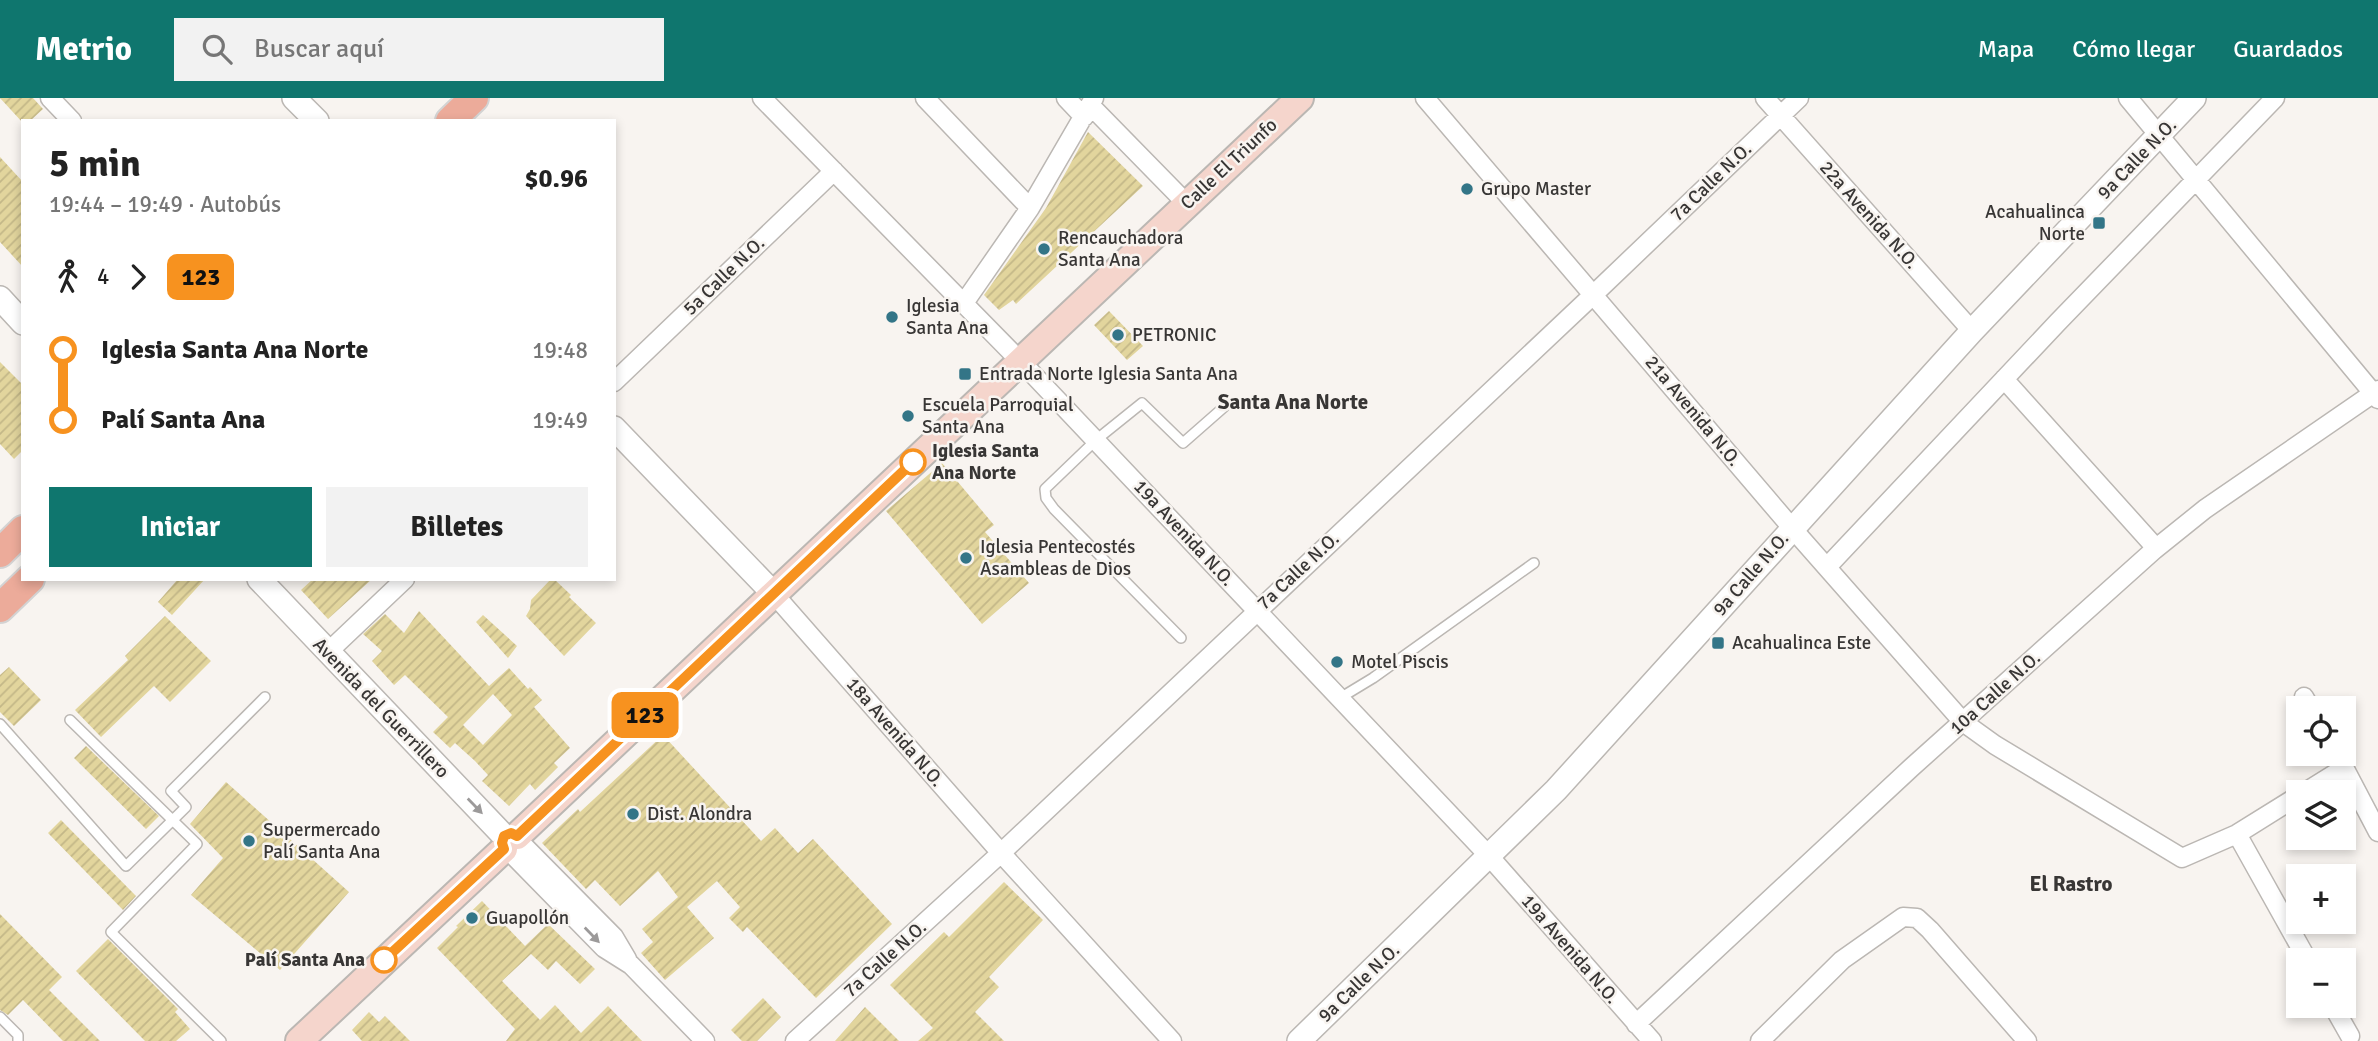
<!DOCTYPE html>
<html lang="es">
<head>
<meta charset="utf-8">
<style>
  body { margin:0; font-family:Signika,sans-serif; background:#f2f2f2; color:#222; height:100vh; display:flex; flex-direction:column; font-size:26px; white-space:nowrap }
  * { box-sizing:border-box; margin:0 }
  p { font-size:23px; color:#767676 }
  .icon { flex:none; width:38px; height:38px; fill:none; stroke:currentColor; stroke-width:2; stroke-linecap:round; stroke-linejoin:round }
  .map { position:relative; flex:1; overflow:hidden }
  .panel { position:absolute; left:21px; top:21px; width:595px; height:462px; display:flex; flex-direction:column; background:#fff; border-radius:0px; box-shadow:0 4px 10px #0003 }
  .panel>* { flex:none }
  .badge { padding:0 14px; border-radius:10px; font-size:24px; line-height:46px }
  .tools { position:absolute; left:2286px; top:598px; display:grid; gap:14px }
  .tools a { display:grid; place-items:center; width:70px; height:70px; border-radius:0px; background:#fff; box-shadow:0 4px 10px #0003; font-size:35px }
  .map>.badge { position:absolute; translate:-50% -50%; box-shadow:0 0 0 4px #fff }
  .legs { display:flex; align-items:center; gap:10px; height:77px; padding:0 28px; font-size:23px }
  .legs p { margin-inline-start:auto }
  .head { display:flex; align-items:center; justify-content:space-between; height:119px; padding:0 28px }
  h1 { font-size:38px; font-weight:800; line-height:52px }
  .primary-button { display:flex; gap:14px; margin-top:auto; padding:14px 28px }
  .primary-button a { flex:1; height:80px; border-radius:0px; background:#0f766e; color:#fff; font-size:28px; font-weight:800; line-height:80px; text-align:center }
  .primary-button a+a { background:#f2f2f2; color:#222 }
  ul { padding:0 28px; list-style:none }
  li { display:flex; align-items:center; gap:24px; height:70px; font-size:26px }
  li i { display:grid; place-items:center; width:10px; height:100%; margin:0 9px; background:currentColor }
  li i::after { content:''; width:18px; height:18px; margin:-9px; border:5px solid; border-radius:50%; background:#fff }
  li p { margin-inline-start:auto }
  li:first-child i { background:linear-gradient(#0000 50%,currentColor 0) }
  li:last-child i { background:linear-gradient(currentColor 50%,#0000 0) }
  header { display:flex; align-items:center; gap:42px; box-sizing:border-box; height:98px; padding:0 35px; background:#0f766e; color:#fff }
  header strong { font-size:33px }
  nav { display:flex; gap:38px; margin-inline-start:auto; font-size:24px }
  .search { width:490px; height:63px; background:#f2f2f2; display:flex; align-items:center; gap:18px; box-sizing:border-box; padding:0 24px; border-radius:0px; color:#767676; font-size:26px }
  .map>svg:first-child { display:block }
  .building { fill:url(#building-hatch); fill-rule:evenodd }
  .lines { fill:none; stroke-linecap:round; stroke-linejoin:round }
  .service-casing { stroke:#bbb7b3; stroke-width:12 }
  .minor-casing { stroke:#bbb7b3; stroke-width:21 }
  .tertiary-casing { stroke:#bbb7b3; stroke-width:26 }
  .secondary-casing { stroke:#bbb7b3; stroke-width:30 }
  .primary-casing { stroke:#d3d3d3; stroke-width:32 }
  .service { stroke:#fff; stroke-width:9 }
  .minor { stroke:#fff; stroke-width:18 }
  .tertiary { stroke:#fff; stroke-width:23 }
  .secondary { stroke:#f5d5cc; stroke-width:26 }
  .primary { stroke:#ecab9a; stroke-width:28 }
  .oneway { fill:#9c9a9a }
  .line-1-casing { stroke:#fff; stroke-width:16 }
  .line-1 { stroke:#f7921f; stroke-width:10 }
  .poi-dot { fill:#337587; stroke:#f8f4f0; stroke-width:2.5 }
  .stop-1-dot { fill:#fff; stroke:#f7921f; stroke-width:3.5 }
  .labels { text-anchor:middle; dominant-baseline:central; stroke-width:5; stroke-linejoin:round; paint-order:stroke }
  .street-label { font-size:19px; fill:#383635; stroke:#f8f4f0 }
  .poi-label { font-size:19px; fill:#383635; stroke:#f8f4f0; text-anchor:start }
  .stop-label { font-size:19px; font-weight:bold; fill:#383635; stroke:#f8f4f0; text-anchor:start }
  .neighbourhood-label { font-size:21px; font-weight:bold; fill:#383635; stroke:#f8f4f0 }
</style>
</head>
<body>
<header>
<strong>Metrio</strong>
<div class="search"><svg class="icon" aria-label="search" viewBox="0 0 24 24"><circle cx="10" cy="10" r="6"/><path d="M15 15l6 6"/></svg>Buscar aquí</div>
<nav><a>Mapa</a><a>Cómo llegar</a><a>Guardados</a></nav>
</header>
<div class="map">
<svg width="2378" height="943" viewBox="0 0 2378 943">
  <defs>
    <pattern id="building-hatch" width="6" height="6" patternUnits="userSpaceOnUse" patternTransform="scale(1.75)"><rect width="6" height="6" fill="#e2d59d"/><path d="M-1 1l2-2M0 6l6-6M5 7l2-2" fill="none" stroke="#c3b788"/></pattern>
  </defs>
  <rect width="100%" height="100%" fill="#f8f4f0"/>
  <!-- building -->
  <path class="building" d="M0,0h33l10,11 -13,12h-7v2z
    M1088,34l55,54 -127,118 -3,-4 -14,10 -15,-15 62,-87z
    M0,59l23,25v85l-23,-25z
    M1109,213l34,35 -16,14 -33,-35z
    M0,264l23,23v65l-9,9 -14,-15z
    M942,365l52,62 -9,7 44,51 -47,41 -96,-113z
    M178,481h27l-33,36 -14,-13z
    M313,481h59l-44,40 -27,-29z
    M551,481h3l17,16 -2,2 27,26 -32,33 -38,-40 4,-7 1,-9z
    M419,513l70,75 20,-18 19,21 2,-2 12,13 -8,7 36,41 -16,15 4,4 -23,23 -5,-6 -21,22 -27,-25 6,-6 -13,-14 -20,-18 -5,5 -17,-16 15,-15 -43,-42 -11,10 -22,-24 10,-10 -19,-17 22,-20 19,19zM493,596l19,21 -29,30 -20,-20z
    M483,517l34,31 -9,12 -32,-36z
    M165,518l46,45 -41,41 -16,-16 -53,51 -26,-27 53,-50 -3,-4z
    M9,569l32,33 -27,26 -14,-14v-37z
    M663,637l98,106 14,-13 23,25 15,-14 79,85 -76,74 -69,-71 -4,5 -14,-14 11,-11 -23,-26 -30,26 27,31 -49,42 -24,-27 12,-11 -11,-13 36,-32 -20,-26 -38,35 -25,-26 -9,9 -44,-46 36,-34 2,3z
    M86,648l73,70 -13,13 -72,-71z
    M226,684l123,110 -69,78 -89,-75 32,-37 -33,-34z
    M61,722l75,76 -13,14 -75,-77z
    M1004,784l39,38 -54,57 10,10 -24,25 29,29h-86l15,-13 -43,-43 54,-53 5,5z
    M482,803l43,45 23,-22 47,45 -15,15 -24,-23 -8,9 -17,-16 -29,27 38,39 15,-15 26,28 27,-27 34,35h-136l9,-12 -78,-81 21,-21 -2,-1z
    M0,816l62,63 -13,13 51,51h-37l-40,-41 -15,15 -8,-5z
    M108,841l70,70 -3,3 15,17 -14,12h-31l-69,-70z
    M763,900l18,19 -24,24h-15l-11,-11z
    M865,909l34,34h-64z
    M369,914l10,10 6,-6 25,25h-48l-10,-11z"/>
  <g class="lines">
    <!-- service casing -->
    <g class="service-casing">
      <path id="service" d="M1181,540l-127,-129 -8,-11 -1,-9 51,-49 46,-37 41,40 41,-36
        M1340,600l33,-20 161,-115
        M70,622l127,124 -86,88 110,109
        M0,626l126,142 60,-59 -15,-16 94,-94
        M0,919l18,18v6"/>
    </g>
    <!-- minor casing -->
    <g class="minor-casing">
      <path id="minor" d="M50,0l22,23
        M762,0l266,271 461,487 163,185
        M925,0l105,110
        M1066,0l18,19
        M1425,0l367,430 171,194 32,23 187,113 55,-24 61,-38
        M1765,0l207,233
        M2128,0l250,301
        M1090,7l97,99
        M964,205l66,-95 64,-110
        M2004,281l152,169
        M614,284l220,-211
        M1827,469l231,-245 217,-224
        M773,495l228,260 171,188
        M328,554l77,-73
        M2304,599l7,12
        M2337,656l41,78
        M2304,695l40,-25
        M2237,736l71,127
        M520,744l94,95 13,22
        M510,754l94,96 27,17 74,76
        M2333,908l17,30
        M1636,926l276,-257 242,-217 51,-41 173,-119
        M795,943l206,-188 592,-558 206,-197
        M1760,943l82,-81 61,-43 14,1 13,12 97,111"/>
    </g>
    <!-- tertiary casing -->
    <g class="tertiary-casing">
      <path id="tertiary" d="M294,0l23,23
        M0,200l23,25
        M614,330l159,165
        M259,481l245,257
        M1299,943l257,-251 416,-459 222,-233"/>
    </g>
    <!-- secondary casing -->
    <g class="secondary-casing">
      <path id="secondary" d="M517,738l783,-738
        M299,943l205,-192"/>
    </g>
    <!-- primary casing -->
    <g class="primary-casing">
      <path id="primary" d="M450,23l24,-23
        M0,455l23,-23
        M0,510l30,-29"/>
    </g>
    <!-- service -->
    <use href="#service" class="service"/>
    <!-- minor -->
    <use href="#minor" class="minor"/>
    <!-- tertiary -->
    <use href="#tertiary" class="tertiary"/>
    <!-- secondary -->
    <use href="#secondary" class="secondary"/>
    <!-- primary -->
    <use href="#primary" class="primary"/>
  </g>
  <!-- one-way arrows -->
  <defs><path id="oneway-solid" d="M-6-.8H1V-3.2L6.5 0L1 3.2V.8H-6Z" transform="scale(1.75)"/></defs>
  <g class="oneway">
    <use href="#oneway-solid" transform="translate(475 708) rotate(46)"/>
    <use href="#oneway-solid" transform="translate(592 837) rotate(46)"/>
  </g>
  <g class="lines">
    <!-- line-1 casing -->
    <g class="line-1-casing">
      <path id="line-1" d="M384,862l120,-111 -2,-6 2,-7 7,-3 6,3 396,-374"/>
    </g>
    <!-- line-1 -->
    <use href="#line-1" class="line-1"/>
  </g>
  <!-- markers -->
  <g class="poi-dot">
    <circle cx="1467" cy="91" r="7"/>
    <rect x="2092" y="118" width="14" height="14" rx="3.5"/>
    <circle cx="1044" cy="151" r="7"/>
    <circle cx="892" cy="219" r="7"/>
    <circle cx="1118" cy="237" r="7"/>
    <rect x="958" y="269" width="14" height="14" rx="3.5"/>
    <circle cx="908" cy="318" r="7"/>
    <circle cx="966" cy="460" r="7"/>
    <rect x="1711" y="538" width="14" height="14" rx="3.5"/>
    <circle cx="1337" cy="564" r="7"/>
    <circle cx="633" cy="716" r="7"/>
    <circle cx="249" cy="743" r="7"/>
    <circle cx="472" cy="820" r="7"/>
  </g>
  <g class="stop-1-dot">
    <circle cx="913" cy="364" r="12"/>
    <circle cx="384" cy="862" r="12"/>
  </g>
  <g class="labels">
    <!-- street labels -->
    <g class="street-label">
      <text transform="translate(2137 61) rotate(-46)">9a Calle N.O.</text>
      <text transform="translate(1229 66) rotate(-43)">Calle El Triunfo</text>
      <text transform="translate(1711 84) rotate(-44)">7a Calle N.O.</text>
      <text transform="translate(1869 117) rotate(48)">22a Avenida N.O.</text>
      <text transform="translate(724 178) rotate(-44)">5a Calle N.O.</text>
      <text transform="translate(1693 313) rotate(50)">21a Avenida N.O.</text>
      <text transform="translate(1184 435) rotate(47)">19a Avenida N.O.</text>
      <text transform="translate(1298 473) rotate(-43)">7a Calle N.O.</text>
      <text transform="translate(1751 476) rotate(-49)">9a Calle N.O.</text>
      <text transform="translate(1995 595) rotate(-42)">10a Calle N.O.</text>
      <text transform="translate(381 610) rotate(46)">Avenida del Guerrillero</text>
      <text transform="translate(895 634) rotate(49)">18a Avenida N.O.</text>
      <text transform="translate(1570 851) rotate(49)">19a Avenida N.O.</text>
      <text transform="translate(885 861) rotate(-42)">7a Calle N.O.</text>
      <text transform="translate(1359 885) rotate(-44)">9a Calle N.O.</text>
    </g>
    <!-- poi labels -->
    <g class="poi-label">
      <text x="1481" y="91">Grupo Master</text>
      <text x="2085" y="114" text-anchor="end">Acahualinca<tspan x="2085" dy="22">Norte</tspan></text>
      <text x="1058" y="140">Rencauchadora<tspan x="1058" dy="22">Santa Ana</tspan></text>
      <text x="906" y="208">Iglesia<tspan x="906" dy="22">Santa Ana</tspan></text>
      <text x="1132" y="237">PETRONIC</text>
      <text x="979" y="276">Entrada Norte Iglesia Santa Ana</text>
      <text x="922" y="307">Escuela Parroquial<tspan x="922" dy="22">Santa Ana</tspan></text>
      <text x="980" y="449">Iglesia Pentecostés<tspan x="980" dy="22">Asambleas de Dios</tspan></text>
      <text x="1732" y="545">Acahualinca Este</text>
      <text x="1351" y="564">Motel Piscis</text>
      <text x="647" y="716">Dist. Alondra</text>
      <text x="263" y="732">Supermercado<tspan x="263" dy="22">Palí Santa Ana</tspan></text>
      <text x="486" y="820">Guapollón</text>
    </g>
    <!-- stop labels -->
    <g class="stop-label">
      <text x="932" y="353">Iglesia Santa<tspan x="932" dy="22">Ana Norte</tspan></text>
      <text x="365" y="862" text-anchor="end">Palí Santa Ana</text>
    </g>
    <!-- neighbourhood labels -->
    <g class="neighbourhood-label">
      <text x="1293" y="304">Santa Ana Norte</text>
      <text x="2071" y="786">El Rastro</text>
    </g>
  </g>
</svg>
<div class="tools">
<a><svg class="icon" aria-label="locate" viewBox="0 0 24 24"><circle cx="12" cy="12" r="6"/><path d="M12 2v4M12 18v4M2 12h4M18 12h4"/></svg></a>
<a><svg class="icon" aria-label="layers" viewBox="0 0 24 24"><path d="M12 4l9 5-9 5-9-5zM3 14l9 5 9-5"/></svg></a>
<a>+</a>
<a>−</a>
</div>
<b class="badge" style="left:645px;top:617px;background:#f7921f;color:#111">123</b>
<section class="panel">
<div class="head"><div><h1>5 min</h1><p>19:44 – 19:49 · Autobús</p></div><b>$0.96</b></div>
<div class="legs"><svg class="icon" aria-label="walk" viewBox="0 0 24 24"><circle cx="13" cy="4" r="2"/><path d="M13 8l-2 6 4 7M11 14l-3 7M7 12l3-4h3l4 4"/></svg>4<svg class="icon" aria-label="forward" viewBox="0 0 24 24"><path d="M9 5l7 7-7 7"/></svg><b class="badge" style="background:#f7921f;color:#111">123</b></div>
<ul>
<li><i style="color:#f7921f"></i><b>Iglesia Santa Ana Norte</b><p>19:48</p></li>
<li><i style="color:#f7921f"></i><b>Palí Santa Ana</b><p>19:49</p></li>
</ul>
<div class="primary-button"><a>Iniciar</a><a>Billetes</a></div>
</section>
</div>
</body>
</html>
